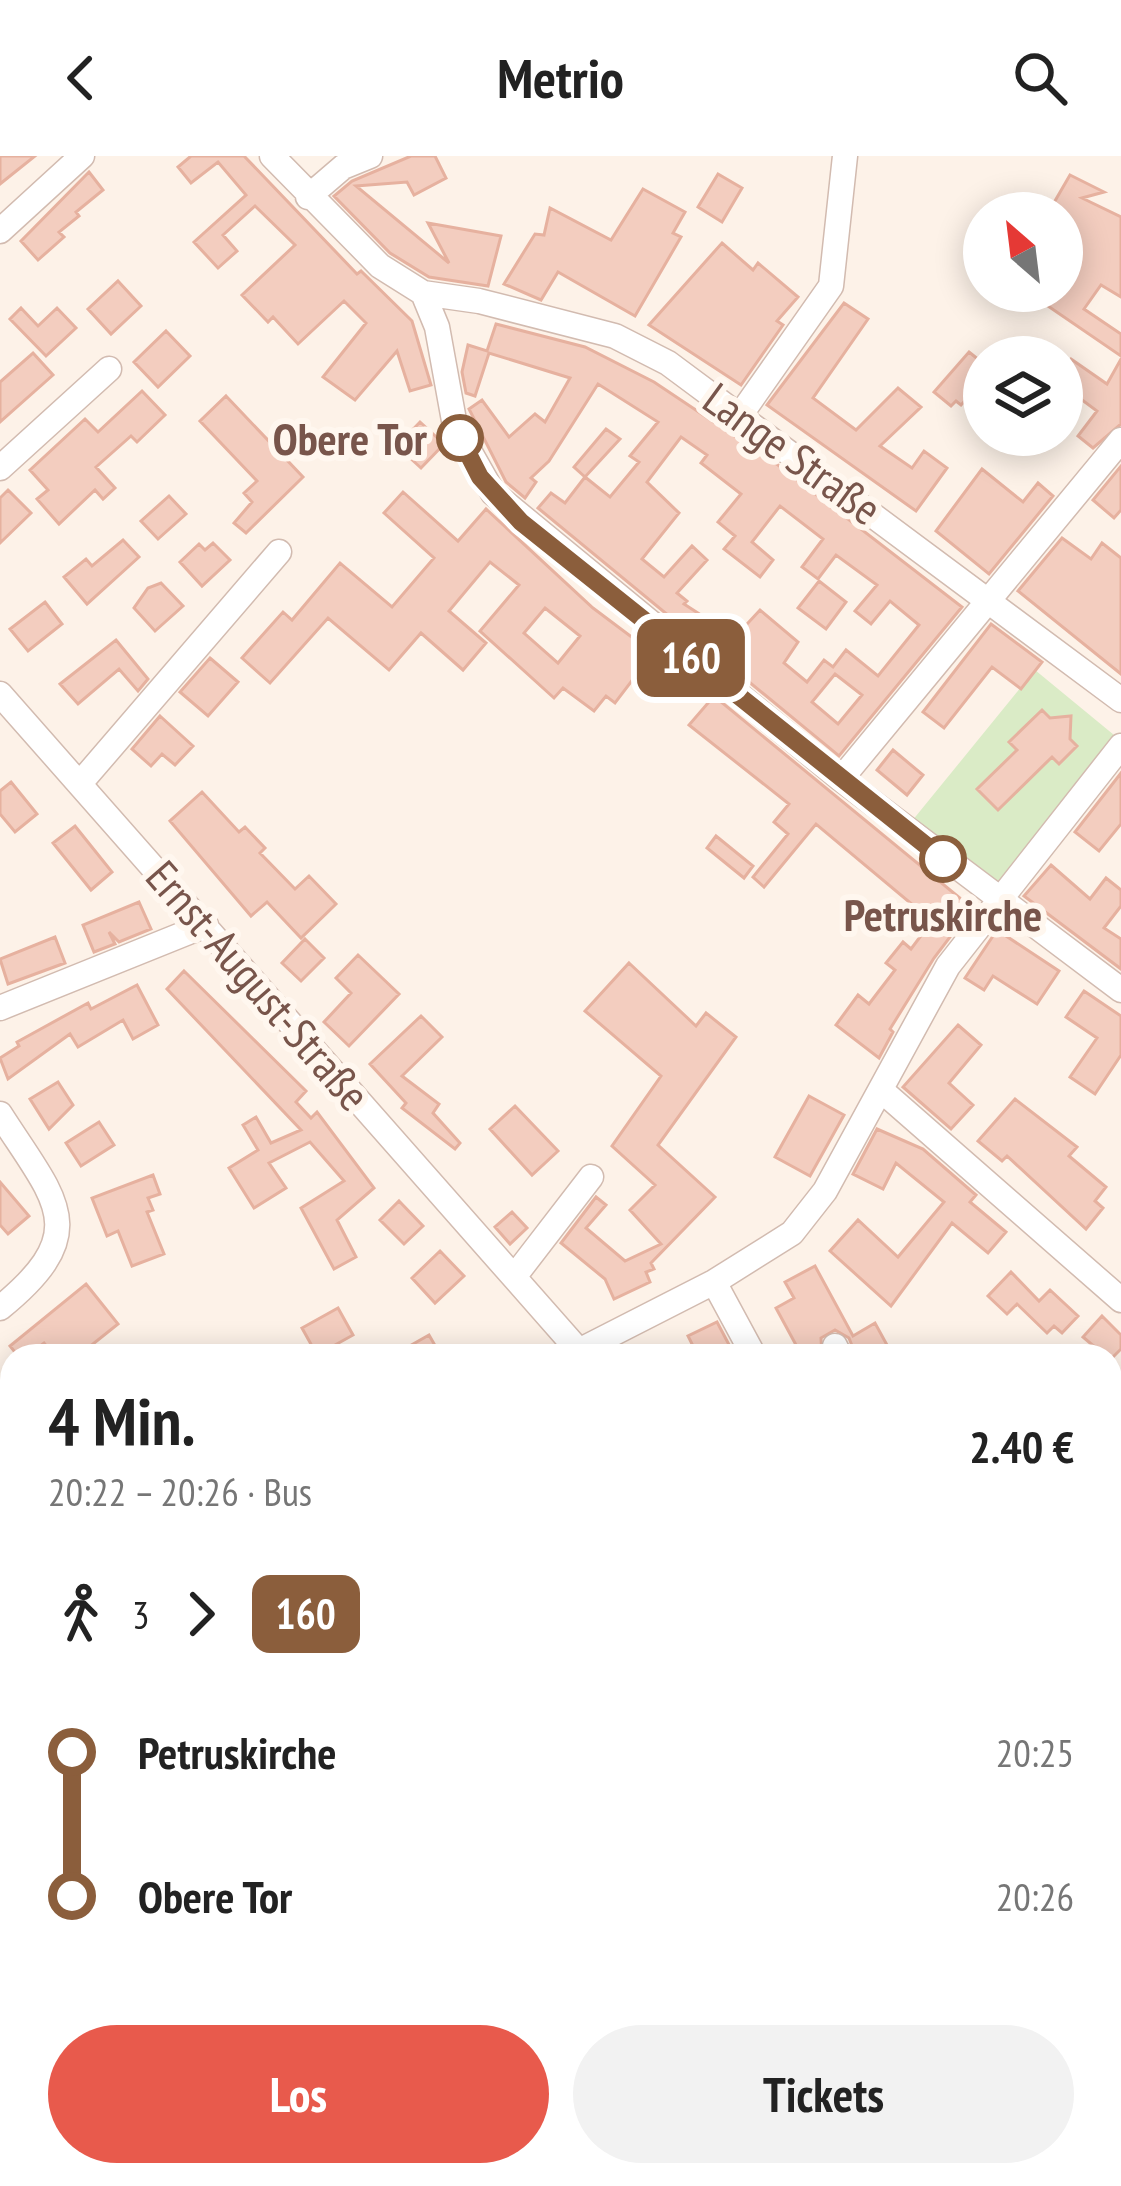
<!DOCTYPE html>
<html lang="de">
<head>
<meta charset="utf-8">
<style>
  body { margin:0; font-family:"PT Sans Narrow",sans-serif; background:#f2f2f2; color:#222; height:100vh; display:flex; flex-direction:column; font-size:45px; white-space:nowrap }
  * { box-sizing:border-box; margin:0 }
  p { font-size:39px; color:#767676 }
  .icon { flex:none; width:66px; height:66px; fill:none; stroke:currentColor; stroke-width:2; stroke-linecap:round; stroke-linejoin:round }
  .map { position:relative; flex:1; overflow:hidden }
  .details { position:absolute; left:0px; top:1188px; width:1122px; height:843px; display:flex; flex-direction:column; background:#fff; border-radius:36px 36px 0 0; box-shadow:0 6px 30px #0003 }
  .details>* { flex:none }
  .badge { padding:0 24px; border-radius:18px; font-size:42px; line-height:78px }
  .needle { width:78px; rotate:332deg }
  .controls { position:absolute; left:963px; top:36px; display:grid; gap:24px }
  .controls a { display:grid; place-items:center; width:120px; height:120px; border-radius:50%; background:#fff; box-shadow:0 6px 30px #0003; font-size:60px }
  .map>.badge { position:absolute; translate:-50% -50%; box-shadow:0 0 0 6px #fff }
  .legs { display:flex; align-items:center; gap:18px; height:132px; padding:0 48px; font-size:39px }
  .legs p { margin-inline-start:auto }
  .overview { display:flex; align-items:center; justify-content:space-between; height:204px; padding:0 48px }
  h1 { font-size:66px; font-weight:700; line-height:90px }
  .primary-button { display:flex; gap:24px; margin-top:auto; padding:24px 48px }
  .primary-button a { flex:1; height:138px; border-radius:72px; background:#e85a4c; color:#fff; font-size:48px; font-weight:700; line-height:138px; text-align:center }
  .primary-button a+a { background:#f2f2f2; color:#222 }
  ul { padding:0 48px; list-style:none }
  li { display:flex; align-items:center; gap:42px; height:144px; font-size:45px }
  li i { display:grid; place-items:center; width:18px; height:100%; margin:0 15px; background:currentColor }
  li i::after { content:''; width:30px; height:30px; margin:-15px; border:9px solid; border-radius:50%; background:#fff }
  li p { margin-inline-start:auto }
  li:first-child i { background:linear-gradient(#0000 50%,currentColor 0) }
  li:last-child i { background:linear-gradient(currentColor 50%,#0000 0) }
  header { display:flex; justify-content:space-between; align-items:center; height:156px; padding:0 48px; background:#fff; font-size:54px; font-weight:700 }
  .map>svg:first-child { display:block }
  .green { fill:#daebc6 }
  .water { fill:#bce7e7; stroke:#a2d8d9; stroke-width:3 }
  .building { fill:#f3cdbf; stroke:#e6b19f; stroke-width:3; fill-rule:evenodd }
  .lines { fill:none; stroke-linecap:round; stroke-linejoin:round }
  .minor-casing { stroke:#d2bbb0; stroke-width:27 }
  .major-casing { stroke:#d9cfcd; stroke-width:33 }
  .minor { stroke:#fff; stroke-width:24 }
  .major { stroke:#fccda1; stroke-width:30 }
  .line-1-casing { stroke:#fff; stroke-width:27 }
  .line-1 { stroke:#8b5e3c; stroke-width:18 }
  .stop-1-dot { fill:#fff; stroke:#8b5e3c; stroke-width:6 }
  .labels { text-anchor:middle; dominant-baseline:central; stroke-width:12; stroke-linejoin:round; paint-order:stroke }
  .stop-label { font-size:45px; font-weight:bold; fill:#78554b; stroke:#fff7ef; text-anchor:end }
  .street-label { font-size:45px; fill:#78554b; stroke:#fff7ef }
</style>
</head>
<body>
<header><svg class="icon" aria-label="back" viewBox="0 0 24 24"><path d="M15 5l-7 7 7 7"/></svg>Metrio<svg class="icon" aria-label="search" viewBox="0 0 24 24"><circle cx="10" cy="10" r="6"/><path d="M15 15l6 6"/></svg></header>
<div class="map">
<svg width="1121" height="2030" viewBox="0 0 1121 2030">
  <rect width="100%" height="100%" fill="#fdf2e8"/>
  <!-- green -->
  <path class="green" d="M1035,514l79,65 -118,166 -93,-69z
    M1121,1566v464h-1121v-19l12,-2v10h1098v-444z"/>
  <!-- water -->
  <path class="water" d="M997,2019h90l-25,11h-89z"/>
  <!-- building -->
  <path class="building" d="M0,0h35l-35,28z
    M191,0h53l113,118 4,-3 51,50 19,64 -21,6 -13,-40 -42,49 -32,-23 43,-54 -22,-22 -46,43 -25,-27 -5,5 -26,-27 53,-50 -40,-39 -32,29 14,16 -19,17 -24,-26 52,-47 -28,-33 -27,21 -13,-16z
    M411,0h24l11,22 -32,17 -7,-13 -51,4 93,77 -21,-40 73,13 -13,50 -59,-9 -39,-24 -56,-57 18,-15z
    M89,16l14,18 -27,22 3,4 -20,16 5,5 -26,23 -17,-19z
    M718,18l24,14 -20,34 -24,-15z
    M1070,19l34,17 -22,6 39,19v80l-20,-12 -17,24 37,25v22l-95,-65h36v-78h-14z
    M643,33l42,23 -12,21 8,4 -46,79 -77,-44 -17,28 -37,-16 31,-50 9,1 6,-27 61,32z
    M722,87l31,27 5,-7 40,34 -21,24 6,4 -42,60 -92,-60z
    M118,125l23,25 -30,28 -23,-25z
    M844,147l24,16 -55,79 43,32 42,-42 23,19 -41,39 32,22 12,-17 23,17 -31,43 -149,-106z
    M21,152l17,18 19,-18 19,20 -30,28 -36,-37z
    M496,168l89,23 69,35 124,83 184,142 -123,149 -301,-248 13,-15 14,10 20,-26 25,20 29,-35 -9,-6 28,-34 -60,-38 -49,77 -18,17 5,4 -11,16 -19,-16 -37,-73 13,-9 27,37 26,-23 10,8 25,-44 -81,-25 -14,43 -9,-3 -4,-21 6,-27 19,6zM681,281l26,18 -6,8 40,31 -23,28 17,14 -11,13 36,28 13,-17 -21,-18 28,-36 43,33 -21,28 16,12 18,-24 41,30 -22,26 16,13 19,-23 29,24 -41,51 -32,-26 -13,17 -9,-7 -17,22 -23,-19 14,-21 -38,-32 -25,27 -51,-33 3,-3 -10,-8 30,-33 -15,-14 -28,31 -22,-18 37,-46 -32,-31zM835,518l27,21 -24,29 -26,-22z
    M166,175l24,25 -32,31 -24,-25z
    M969,196l15,12v35l-9,-9 -14,15 -5,-4 -5,5 -17,-14z
    M33,197l20,22 -53,47v-40z
    M1071,203l36,25 14,-25v65l-28,24 -15,-12 19,-25 -35,-26v-13z
    M142,235l23,24 -28,27 -6,-6 -35,31 19,21 -12,11 -8,-9 -36,34 -22,-25 11,-9 -18,-20 55,-51 13,13z
    M226,240l77,81 -57,56 -12,-10 18,-21 -8,-9 13,-12 -57,-60z
    M420,266l24,22 -23,24 -24,-22z
    M606,273l14,10 -35,38 -11,-10z
    M1121,310v44l-7,8 -21,-18z
    M982,313l41,33 15,-19 15,13 -64,78 -53,-43z
    M8,334l23,23 -31,30v-45z
    M403,336l55,49 28,-32 107,99 60,45 -38,50 -9,-7 -12,15 -31,-23 -9,10 -74,-67 39,-46 -29,-23 -41,49 37,32 -23,27 -42,-37 -32,37 -61,-52 -58,65 -28,-25 41,-46 9,8 48,-57 52,44 42,-49 -50,-45zM545,452l35,28 -22,27 -34,-30z
    M169,340l17,18 -28,25 -17,-18z
    M1062,382l29,21 11,-16 19,15v116l-103,-83z
    M123,384l16,17 -52,47 -23,-27 22,-18 6,7z
    M213,387l17,17 -28,26 -22,-24 19,-18 6,6z
    M819,425l27,21 -20,27 -28,-21z
    M161,427l22,23 -28,25 -21,-23 14,-20z
    M45,446l17,22 -34,27 -18,-22z
    M991,468l51,38 -21,27 -29,-22 -48,61 -21,-16z
    M116,484l32,39 -10,12 -19,-22 -41,35 -18,-20z
    M210,502l28,24 -30,34 -28,-24z
    M714,540l258,212 -38,50 -44,71 3,3 -14,26 -43,-33 22,-30 11,9 26,-34 -9,-7 17,-21 8,7 21,-28 -116,-97 -52,63 -11,-10 35,-43 -14,-12 15,-18 -100,-79z
    M1042,554l8,8 21,-2 -1,23 7,7 -18,18 -7,-7 -54,53 -21,-21 40,-39 -8,-8z
    M160,560l33,30 -18,19 -13,-11 -11,12 -19,-17z
    M893,594l30,25 -16,20 -30,-25z
    M1121,617v51l-22,27 -24,-19z
    M11,626l26,32 -22,18 -15,-18v-23z
    M202,636l37,40 6,-5 20,21 -5,5 35,36 14,-13 27,28 -35,34 -34,-36 -16,14 -81,-95z
    M75,670l37,46 -21,18 -38,-47z
    M716,680l37,30 -9,12 -37,-30z
    M1051,709l39,34 16,-21 15,12v16l-17,22 17,11v30l-97,-73z
    M139,746l12,27 -32,13 -10,-10 6,12 -21,8 -11,-27z
    M997,774l62,41 -22,33 -44,-28 -9,14 -19,-12z
    M55,781l10,26 -57,21 -8,-25z
    M305,783l19,19 -23,23 -19,-18z
    M358,799l41,39 -50,52 -25,-24 27,-29 -15,-15z
    M629,807l67,63 10,-13 30,24 -78,108 57,52 -64,66 3,6 -8,3 4,10 -36,17 -9,-20 -44,-36 35,-46 10,8 -20,23 39,33 36,-17 -31,-34 25,-25 -43,-39 49,-70 -76,-65z
    M184,815l122,120 -10,11 15,16 6,-6 57,76 -37,32 19,37 -22,12 -33,-61 43,-27 -34,-39 -41,21 17,25 -32,20 -25,-40 29,-18 -15,-25 13,-8 15,26 30,-13 -134,-141z
    M137,829l21,40 -25,14 -10,-19 -45,27 -8,-13 -62,45 -8,-21 19,-12 -2,-4 71,-39 3,6z
    M1084,835l37,25v39l-26,39 -25,-17 27,-39 -31,-21z
    M421,860l21,21 -40,39 37,28 -6,9 27,30 -5,6 -53,-41 4,-5 -36,-39z
    M958,869l23,20 -32,38 24,22 -22,24 -48,-42z
    M58,926l15,23 -24,24 -19,-30z
    M809,940l35,19 -34,61 -35,-19z
    M1015,943l62,48 -8,9 37,31 -11,14 8,7 -17,21 -79,-73 -5,5 -24,-20z
    M515,950l43,45 -26,24 -42,-46z
    M99,966l15,23 -33,21 -15,-23z
    M877,973l46,20 53,46 -6,7 36,30 -18,21 -36,-30 -61,83 -61,-55 28,-31 40,37 46,-55 -48,-39 -13,26 -30,-15z
    M153,1019l7,19 -12,4 5,12 -6,2 17,42 -32,12 -14,-35 -11,5 -15,-38z
    M0,1026l29,34 -21,18 -8,-9z
    M399,1045l24,25 -19,18 -24,-24z
    M512,1056l15,16 -17,16 -15,-17z
    M440,1095l24,25 -29,27 -23,-25z
    M815,1110l38,70 22,-13 18,33h-37l-7,-18 -14,-8 -14,8 1,18h-20l-26,-48 18,-10 -9,-16z
    M1011,1116l28,29 11,-11 28,26 -16,17 -8,-7 -7,7 -30,-29 -10,10 -19,-18z
    M86,1128l32,40 -40,32h-23l-11,-13 -17,13h-9l-8,-10z
    M338,1152l15,27 -36,20 -15,-27z
    M1102,1160l19,19v14l-11,11 -27,-23z
    M717,1166l18,34h-37l-10,-20z
    M429,1179l12,21h-49z"/>
  <g class="lines">
    <!-- minor casing -->
    <g class="minor-casing">
      <path id="minor" d="M272,0l108,110 43,27 56,8 136,35 53,27 453,337
        M308,41l35,-30 27,-11
        M0,75l82,-75
        M423,137l14,34 18,99 38,67 348,286 280,211
        M741,258l90,-128 14,-130
        M0,312l109,-99
        M0,538l579,657
        M841,623l280,-339
        M82,625l197,-229
        M0,852l206,-83
        M881,934l240,210
        M0,958c55,86 95,117 0,194
        M514,1121l77,-100
        M714,1126l40,74
        M835,1190l5,10
        M569,1200l145,-74 78,-49 33,-42 123,-225 173,-220
        M1110,1431l11,-11
        M0,1532l12,-5"/>
    </g>
    <!-- major casing -->
    <g class="major-casing">
      <path id="major" d="M1110,1526l11,-10
        M0,1780l12,4"/>
    </g>
    <!-- minor -->
    <use href="#minor" class="minor"/>
    <!-- major -->
    <use href="#major" class="major"/>
  </g>
  <g class="lines">
    <!-- line-1 casing -->
    <g class="line-1-casing">
      <path id="line-1" d="M460,282l20,39 41,45 422,337"/>
    </g>
    <!-- line-1 -->
    <use href="#line-1" class="line-1"/>
  </g>
  <!-- markers -->
  <g class="stop-1-dot">
    <circle cx="460" cy="282" r="21"/>
    <circle cx="943" cy="703" r="21"/>
  </g>
  <g class="labels">
    <!-- stop labels -->
    <g class="stop-label">
      <text x="427" y="282">Obere Tor</text>
      <text x="943" y="758" text-anchor="middle">Petruskirche</text>
    </g>
    <!-- street labels -->
    <g class="street-label">
      <text transform="translate(793 297) rotate(36)">Lange Straße</text>
      <text transform="translate(259 829) rotate(49)">Ernst-August-Straße</text>
    </g>
  </g>
</svg>
<div class="controls">
<a><svg class="needle" viewBox="-14 -14 28 28"><path d="M0-13l5 13h-10z" fill="#e53935"/><path d="M0 13l5-13h-10z" fill="#767676"/></svg></a>
<a><svg class="icon" aria-label="layers" viewBox="0 0 24 24"><path d="M12 4l9 5-9 5-9-5zM3 14l9 5 9-5"/></svg></a>
</div>
<b class="badge" style="left:691px;top:502px;background:#8b5e3c;color:#fff">160</b>
<section class="details">
<div class="overview"><div><h1>4 Min.</h1><p>20:22 – 20:26 · Bus</p></div><b>2.40 €</b></div>
<div class="legs"><svg class="icon" aria-label="walk" viewBox="0 0 24 24"><circle cx="13" cy="4" r="2"/><path d="M13 8l-2 6 4 7M11 14l-3 7M7 12l3-4h3l4 4"/></svg>3<svg class="icon" aria-label="forward" viewBox="0 0 24 24"><path d="M9 5l7 7-7 7"/></svg><b class="badge" style="background:#8b5e3c;color:#fff">160</b></div>
<ul>
<li><i style="color:#8b5e3c"></i><b>Petruskirche</b><p>20:25</p></li>
<li><i style="color:#8b5e3c"></i><b>Obere Tor</b><p>20:26</p></li>
</ul>
<div class="primary-button"><a>Los</a><a>Tickets</a></div>
</section>
</div>
</body>
</html>
